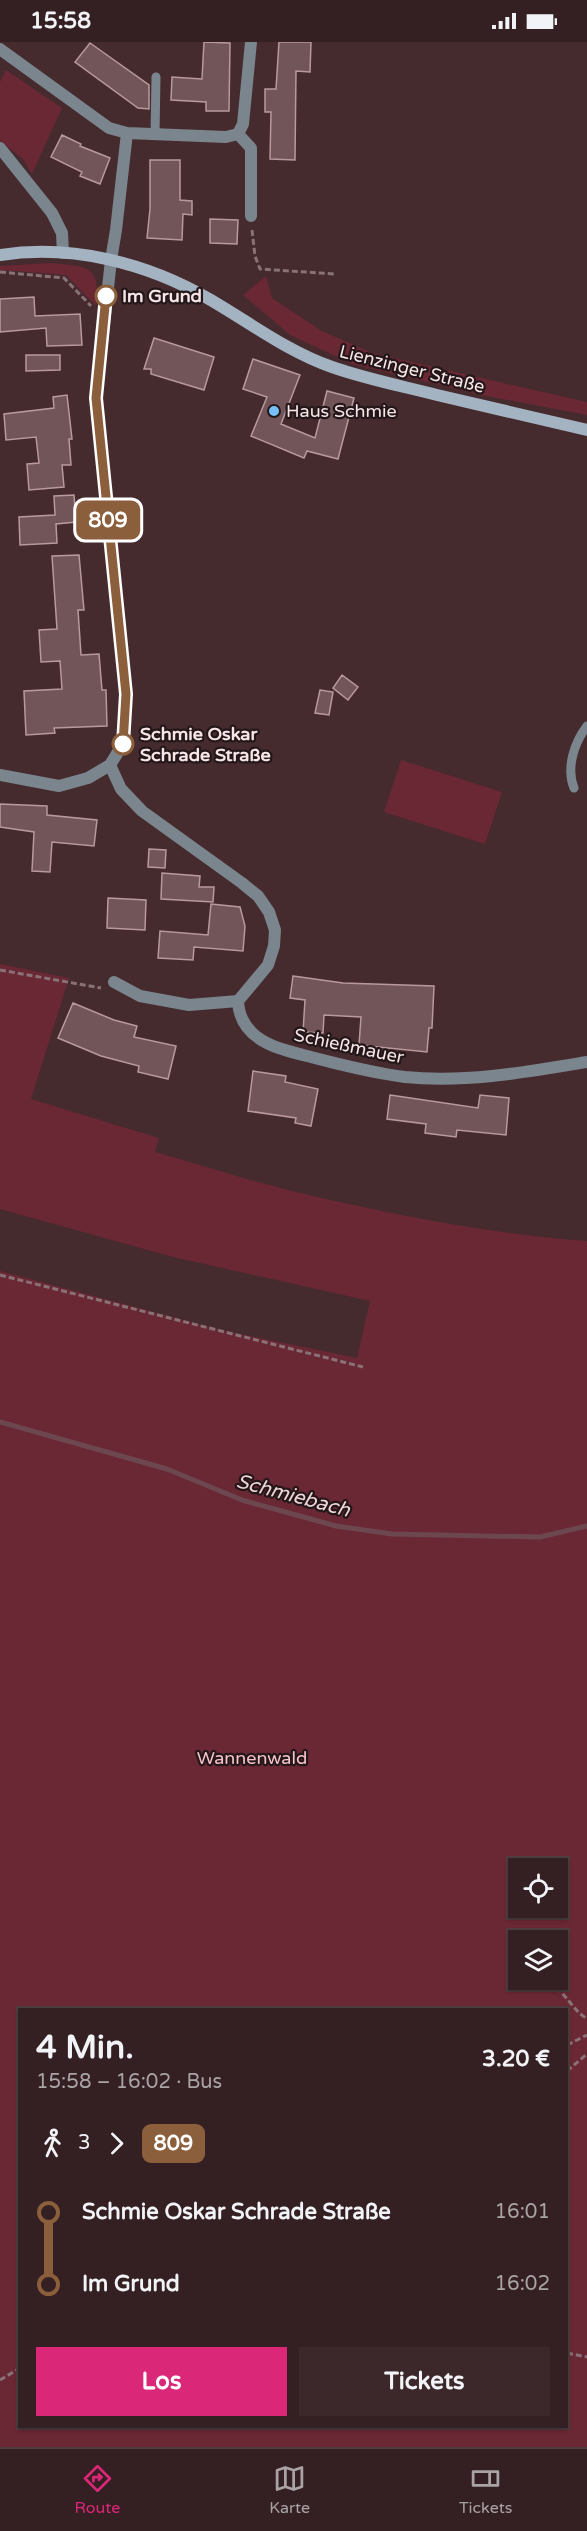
<!DOCTYPE html>
<html lang="de">
<head>
<meta charset="utf-8">
<style>
  body { margin:0; font-family:"Varela Round",sans-serif; background:#3c282a; color:#f1f3f6; height:100vh; display:flex; flex-direction:column; font-size:22px; white-space:nowrap }
  * { box-sizing:border-box; margin:0 }
  p { font-size:20px; color:#a9a3a5 }
  .icon { flex:none; width:33px; height:33px; fill:none; stroke:currentColor; stroke-width:2; stroke-linecap:round; stroke-linejoin:round }
  .map { position:relative; flex:1; overflow:hidden }
  .side { position:absolute; left:18px; top:1966px; width:550px; height:420px; display:flex; flex-direction:column; background:#342022; border-radius:0px; box-shadow:0 2px 4px #0004,0 0 0 2px #4e3e40 }
  .side>* { flex:none }
  .badge { padding:0 12px; border-radius:9px; font-size:21px; line-height:39px }
  .fabs { position:absolute; left:508px; top:1816px; display:grid; gap:12px }
  .fabs a { display:grid; place-items:center; width:60px; height:60px; border-radius:0px; background:#342022; box-shadow:0 2px 4px #0004,0 0 0 2px #4e3e40; font-size:30px }
  .map>.badge { position:absolute; translate:-50% -50%; box-shadow:0 0 0 3px #fff }
  .legs { display:flex; align-items:center; gap:9px; height:66px; padding:0 18px; font-size:20px }
  .legs p { margin-inline-start:auto }
  .summary { display:flex; align-items:center; justify-content:space-between; height:102px; padding:0 18px }
  h1 { font-size:33px; font-weight:800; line-height:45px }
  .cta { display:flex; gap:12px; margin-top:auto; padding:12px 18px }
  .cta a { flex:1; height:69px; border-radius:0px; background:#db2777; color:#fff; font-size:24px; font-weight:800; line-height:69px; text-align:center }
  .cta a+a { background:#3c282a; color:#f1f3f6 }
  ul { padding:0 18px; list-style:none }
  li { display:flex; align-items:center; gap:21px; height:72px; font-size:22px }
  li i { display:grid; place-items:center; width:9px; height:100%; margin:0 8px; background:currentColor }
  li i::after { content:''; width:15px; height:15px; margin:-8px; border:4px solid; border-radius:50%; background:#342022 }
  li p { margin-inline-start:auto }
  li:first-child i { background:linear-gradient(#0000 50%,currentColor 0) }
  li:last-child i { background:linear-gradient(currentColor 50%,#0000 0) }
  .status { display:flex; justify-content:space-between; align-items:center; height:42px; padding:0 30px; background:#342022; direction:ltr }
  .status svg { height:16px; fill:currentColor }
  .menu { display:flex; justify-content:space-around; align-items:center; height:84px; border-top:2px solid #4e3e40; background:#342022; font-size:16px; color:#a9a3a5 }
  .menu a { display:grid; justify-items:center; gap:3px }
  .menu .selected { color:#db2777 }
  .map>svg:first-child { display:block }
  .green { fill:#6a2734; fill-rule:evenodd }
  .lines { fill:none; stroke-linecap:round; stroke-linejoin:round }
  .stream { stroke:#6c4750; stroke-width:5 }
  .building { fill:#725558; stroke:#b9999c; stroke-width:1.5 }
  .path { stroke:#897275; stroke-width:3; stroke-dasharray:6 3; stroke-linecap:butt }
  .lane { stroke:#7b858d; stroke-width:9 }
  .street { stroke:#7b858d; stroke-width:12 }
  .secondary { stroke:#a3b3c1; stroke-width:12 }
  .line-1-casing { stroke:#fff; stroke-width:14 }
  .line-1 { stroke:#8b5e3c; stroke-width:9 }
  .stop-1-dot { fill:#fff; stroke:#8b5e3c; stroke-width:3 }
  .poi-dot { fill:#76c0f7; stroke:#231719; stroke-width:2 }
  .labels { text-anchor:middle; dominant-baseline:central; stroke-width:4.5; stroke-linejoin:round; paint-order:stroke }
  .stop-label { font-size:18px; font-weight:bold; fill:#f7e5e7; stroke:#231719; text-anchor:start }
  .street-label { font-size:18px; fill:#f7e5e7; stroke:#231719 }
  .poi-label { font-size:18px; fill:#f7e5e7; stroke:#231719; text-anchor:start }
  .park-label { font-size:18px; fill:#f8c3c9; stroke:#231719 }
  .water-label { font-size:20px; font-style:italic; fill:#f1d6d9; stroke:#231719 }
</style>
</head>
<body>
<div class="status"><b>15:58</b><svg viewBox="0 0 49 12"><path d="M0 12V9h3v3zM5 12V6h3v6zM10 12V3h3v9zM15 12V0h3v12zM26 1h20v11H26zM47 4h2v5h-2z"/></svg></div>
<div class="map">
<svg width="587" height="2405" viewBox="0 0 587 2405">
  <rect width="100%" height="100%" fill="#452b2e"/>
  <!-- green -->
  <path class="green" d="M6,28l56,38 -30,66 -9,-15 -23,-18v-59z
    M50,221c36,4 51,0 46,43l-30,-31 -66,-5v-4z
    M266,234l6,22 50,33 50,22 215,49v13l-106,-20 -129,-31 -62,-29 -47,-40z
    M401,718l101,32 -17,52 -101,-32z
    M0,922l69,14 -38,121 128,39 -4,14c53,15 105,32 158,44 87,20 186,39 274,45v1206h-587v-1176l221,59 136,28 13,-57 -197,-44 -173,-48zM519,1827h39v39h-39zM519,1899h39v39h-39zM20,1968h547v417h-547z"/>
  <g class="lines">
    <!-- stream -->
    <path class="stream" d="M0,1380l167,47 75,31 94,26 56,8 148,3 47,-11"/>
  </g>
  <!-- building -->
  <path class="building" d="M204,0l26,1 -1,68h-23v-9l-35,-2 1,-23 30,2z
    M279,0h32l-1,30 -14,-1 -1,89 -25,-1 1,-47h-6v-23h11z
    M90,1l59,42v24l-11,-1 -63,-46z
    M62,93l19,9 -1,2 30,12 -10,26 -20,-8 2,-4 -31,-15z
    M150,118h30v40l12,1v14l-9,-1 -1,26 -35,-2 3,-29z
    M210,177l28,1 -1,24 -27,-1z
    M34,255l1,19 45,-2 2,31 -35,1 -1,-18 -46,4v-33z
    M154,296l60,19 -10,33 -53,-16v-5h-7z
    M26,313h34v15l-34,1z
    M253,317l47,16 -19,49 34,14 12,-47 27,7 -16,61 -31,-8 -3,7 -53,-22 16,-39 -24,-8z
    M67,353l5,44h-3l2,26h-9l2,22 -35,3 -2,-26 12,-1 -3,-26 -30,3 -2,-26 50,-6 -1,-11z
    M74,453l2,27 -20,2 1,19 -37,2 -1,-28 36,-2 -1,-19z
    M79,513l5,55h-6l3,45 18,-1 3,36h4l1,36 -53,2 1,5 -29,2 -2,-44 38,-2 -2,-28 -19,1 -2,-32 18,-1 -5,-73z
    M342,633l16,12 -10,13 -15,-12z
    M320,648l13,2 -4,23 -14,-2z
    M0,762l47,2v9l50,5 -3,26 -42,-4 -2,30 -18,-1 2,-39 -34,-5z
    M149,807l17,1 -1,18 -17,-1z
    M162,831l38,3 -1,11h15l-1,15 -52,-3z
    M108,856l38,2 -1,30 -38,-2z
    M211,862l29,3 5,19 -2,25 -49,-4 -1,13 -35,-2 2,-27 48,4z
    M293,934l50,7 91,3 -2,42h-3l-2,24 -68,-7 2,-28 -37,-2 -1,18 -20,-1 2,-32 -15,-2z
    M73,961l41,17 23,6 -3,11 42,9 -8,33 -30,-7 1,-6 -38,-10 -43,-18z
    M253,1029l33,5 -1,6 33,7 -7,37 -16,-3 1,-5 -48,-7z
    M390,1053l88,13 2,-13 29,3 -3,37 -49,-5 -1,7 -31,-4 1,-9 -39,-5z"/>
  <g class="lines">
    <!-- path -->
    <path class="path" d="M252,188l3,26 5,13 75,5
      M0,230l64,6 27,28
      M0,928l101,18
      M0,1233l363,92
      M551,1938l28,33 8,6
      M567,2003l20,-10
      M567,2029l20,-17
      M567,2311l20,4
      M0,2338l20,-12"/>
    <!-- lane -->
    <path class="lane" d="M155,93l1,-58
      M574,746c-8,-20 0,-45 13,-62"/>
    <!-- street -->
    <path class="street" d="M0,7l109,79 18,5 -11,97 -5,30 -15,138 30,296 -3,50 -13,21 -22,13 -29,8 -59,-11
      M127,91l99,4 12,-3 5,-10 8,-82
      M238,92l13,14v68
      M0,106l52,65 10,20 1,20
      M110,723l11,24 21,22 100,72 16,13 11,16 6,18 -1,16 -6,19 -30,36
      M114,940l26,14 49,9 49,-4
      M238,959c2,40 41,48 73,56 31,8 62,16 94,20 61,6 122,-5 182,-15"/>
    <!-- secondary -->
    <path class="secondary" d="M0,213c72,-11 147,8 209,44 40,23 79,53 123,68 34,12 70,19 105,28 50,12 100,23 150,35"/>
  </g>
  <g class="lines">
    <!-- line-1 casing -->
    <g class="line-1-casing">
      <path id="line-1" d="M106,254l-10,102 30,296 -3,50"/>
    </g>
    <!-- line-1 -->
    <use href="#line-1" class="line-1"/>
  </g>
  <!-- markers -->
  <g class="stop-1-dot">
    <circle cx="106" cy="254" r="10"/>
    <circle cx="123" cy="702" r="10"/>
  </g>
  <circle class="poi-dot" cx="274" cy="369" r="6"/>
  <g class="labels">
    <!-- stop labels -->
    <g class="stop-label">
      <text x="122" y="254">Im Grund</text>
      <text x="140" y="692">Schmie Oskar<tspan x="140" dy="21">Schrade Straße</tspan></text>
    </g>
    <!-- street labels -->
    <g class="street-label">
      <text transform="translate(412 327) rotate(14)">Lienzinger Straße</text>
      <text transform="translate(349 1004) rotate(12)">Schießmauer</text>
    </g>
    <!-- poi labels -->
    <g class="poi-label">
      <text x="286" y="369">Haus Schmie</text>
    </g>
    <!-- park labels -->
    <g class="park-label">
      <text x="252" y="1716">Wannenwald</text>
    </g>
    <!-- water labels -->
    <g class="water-label">
      <text transform="translate(293 1454) rotate(15)">Schmiebach</text>
    </g>
  </g>
</svg>
<div class="fabs">
<a><svg class="icon" aria-label="locate" viewBox="0 0 24 24"><circle cx="12" cy="12" r="6"/><path d="M12 2v4M12 18v4M2 12h4M18 12h4"/></svg></a>
<a><svg class="icon" aria-label="layers" viewBox="0 0 24 24"><path d="M12 4l9 5-9 5-9-5zM3 14l9 5 9-5"/></svg></a>
</div>
<b class="badge" style="left:108px;top:478px;background:#8b5e3c;color:#fff">809</b>
<section class="side">
<div class="summary"><div><h1>4 Min.</h1><p>15:58 – 16:02 · Bus</p></div><b>3.20 €</b></div>
<div class="legs"><svg class="icon" aria-label="walk" viewBox="0 0 24 24"><circle cx="13" cy="4" r="2"/><path d="M13 8l-2 6 4 7M11 14l-3 7M7 12l3-4h3l4 4"/></svg>3<svg class="icon" aria-label="forward" viewBox="0 0 24 24"><path d="M9 5l7 7-7 7"/></svg><b class="badge" style="background:#8b5e3c;color:#fff">809</b></div>
<ul>
<li><i style="color:#8b5e3c"></i><b>Schmie Oskar Schrade Straße</b><p>16:01</p></li>
<li><i style="color:#8b5e3c"></i><b>Im Grund</b><p>16:02</p></li>
</ul>
<div class="cta"><a>Los</a><a>Tickets</a></div>
</section>
</div>
<nav class="menu">
<a class="selected"><svg class="icon" aria-label="directions" viewBox="0 0 24 24"><path d="M12 3l9 9-9 9-9-9zM9 14v-3h6M13 9l2 2-2 2"/></svg>Route</a>
<a><svg class="icon" aria-label="map" viewBox="0 0 24 24"><path d="M3 6l6-2 6 2 6-2v14l-6 2-6-2-6 2zM9 4v14M15 6v14"/></svg>Karte</a>
<a><svg class="icon" aria-label="tickets" viewBox="0 0 24 24"><path d="M3 7h18v10H3zM15 7v10"/></svg>Tickets</a>
</nav>
</body>
</html>
